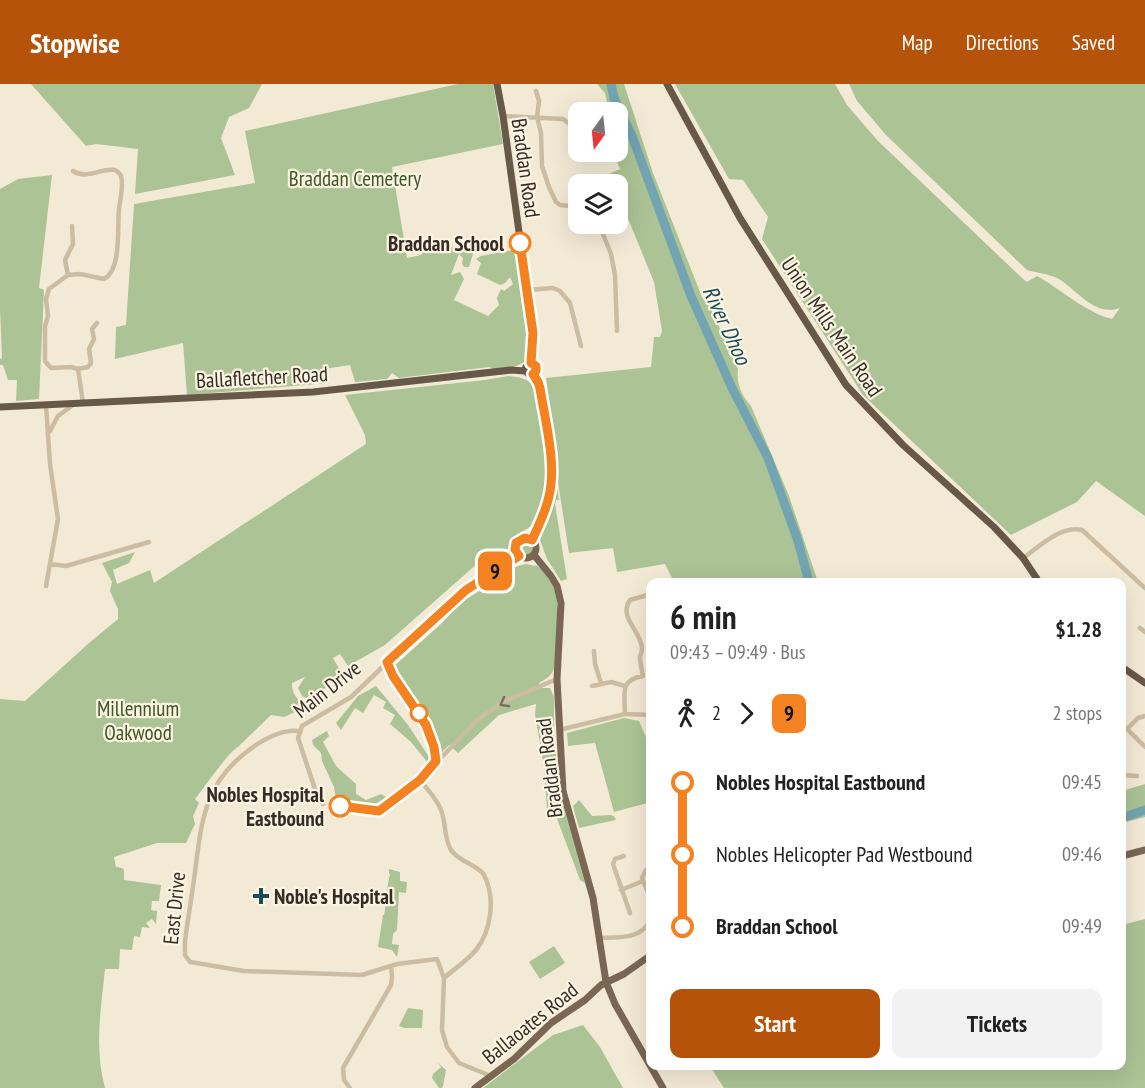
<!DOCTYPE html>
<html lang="en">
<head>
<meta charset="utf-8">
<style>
  body { margin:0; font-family:"PT Sans Narrow",sans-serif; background:#f2f2f2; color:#222; height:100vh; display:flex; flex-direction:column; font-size:22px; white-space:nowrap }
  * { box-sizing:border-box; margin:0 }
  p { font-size:20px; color:#767676 }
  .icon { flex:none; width:33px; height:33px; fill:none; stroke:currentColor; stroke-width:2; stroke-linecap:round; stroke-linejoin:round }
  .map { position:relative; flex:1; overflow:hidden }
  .drawer { position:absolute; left:646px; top:494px; width:480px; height:492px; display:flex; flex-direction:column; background:#fff; border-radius:12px; box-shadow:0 6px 24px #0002 }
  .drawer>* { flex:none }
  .badge { padding:0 12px; border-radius:9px; font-size:21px; line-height:39px }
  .needle { width:39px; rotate:195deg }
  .buttons { position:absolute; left:568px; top:18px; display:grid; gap:12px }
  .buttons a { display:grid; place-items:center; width:60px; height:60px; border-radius:12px; background:#fff; box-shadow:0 6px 24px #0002; font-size:30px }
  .map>.badge { position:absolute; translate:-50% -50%; box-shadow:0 0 0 3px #fff }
  .legs { display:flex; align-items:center; gap:9px; height:66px; padding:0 24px; font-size:20px }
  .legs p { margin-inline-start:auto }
  .summary { display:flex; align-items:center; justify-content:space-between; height:102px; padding:0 24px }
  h1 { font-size:33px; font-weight:600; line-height:45px }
  .button { display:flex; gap:12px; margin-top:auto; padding:12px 24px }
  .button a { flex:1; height:69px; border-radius:12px; background:#b45309; color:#fff; font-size:24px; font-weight:600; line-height:69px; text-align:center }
  .button a+a { background:#f2f2f2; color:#222 }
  ul { padding:0 24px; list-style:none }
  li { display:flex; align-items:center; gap:21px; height:72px; font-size:22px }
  li i { display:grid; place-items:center; width:9px; height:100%; margin:0 8px; background:currentColor }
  li i::after { content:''; width:15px; height:15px; margin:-8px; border:4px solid; border-radius:50%; background:#fff }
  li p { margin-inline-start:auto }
  li:first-child i { background:linear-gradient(#0000 50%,currentColor 0) }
  li:last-child i { background:linear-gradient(currentColor 50%,#0000 0) }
  header { display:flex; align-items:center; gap:36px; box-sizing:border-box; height:84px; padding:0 30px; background:#b45309; color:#fff }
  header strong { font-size:28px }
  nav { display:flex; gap:33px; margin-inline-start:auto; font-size:21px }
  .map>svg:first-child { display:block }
  .green { fill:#abc395 }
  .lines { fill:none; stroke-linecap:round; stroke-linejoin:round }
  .river { stroke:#72a4b2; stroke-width:9 }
  .minor { stroke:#ccbca1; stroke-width:4.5 }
  .primary { stroke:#796754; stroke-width:7 }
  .trunk { stroke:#685848; stroke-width:7 }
  .oneway { stroke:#796d5d }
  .line-1-casing { stroke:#fff; stroke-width:14 }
  .line-1 { stroke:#f58220; stroke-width:9 }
  .stop-1-dot { fill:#fff; stroke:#f58220; stroke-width:3 }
  .poi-dot { fill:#174a5a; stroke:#fbf4e2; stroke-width:2 }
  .labels { text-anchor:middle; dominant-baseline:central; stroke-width:4.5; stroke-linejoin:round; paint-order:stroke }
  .street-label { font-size:21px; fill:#352d25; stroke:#fbf4e2 }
  .park-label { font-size:21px; fill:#3c5626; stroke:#fbf4e2 }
  .stop-label { font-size:21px; font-weight:bold; fill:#352d25; stroke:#fbf4e2; text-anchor:end }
  .poi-label { font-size:21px; font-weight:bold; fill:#352d25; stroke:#fbf4e2; text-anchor:start }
  .water-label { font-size:22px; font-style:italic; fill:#174a5a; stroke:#fbf4e2 }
</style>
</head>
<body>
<header>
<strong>Stopwise</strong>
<nav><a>Map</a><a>Directions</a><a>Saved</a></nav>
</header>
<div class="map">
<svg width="1145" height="1004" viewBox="0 0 1145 1004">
  <rect width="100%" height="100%" fill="#f3ead6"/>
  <!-- green -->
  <path class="green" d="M31,0h231l-13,24 -20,9 -8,21 14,37 -100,19 3,-45 -42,-5 -10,2z
    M458,0h35l10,60 -111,23 15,91 14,-3 5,-7 10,-2 22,2 13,-5 2,11 -4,13h-5l-2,-4 1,-5 -4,-4 -8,21 9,-3 4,7 -10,21 34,16 11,-11 -2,-7 4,-9 3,2 9,-7 -3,-7 -5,6 -5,2 -23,-11 4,-11 -5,-4 5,-3 37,-7c4,29 18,88 6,113 -9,6 -26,10 -35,5l-90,11 -7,-5 -5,6 -32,3 -5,-17 -26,4 -2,4 7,10 -142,12 -4,-52 -68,16 1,-32 10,-2 8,-121 121,-21 -10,-52z
    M597,0h27l29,89 49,124 9,12 27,60c-2,15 4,27 13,37l38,90 29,86h-144l-9,-18 -48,8 -4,-24 -44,5 -12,-77 -1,-28 -10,-70 105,-11 3,-30h6l2,-6 -8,-49 -36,-88v-10h-4l-5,-10 11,-5 -7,-17h5v-40h-9l-4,-19z
    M675,0h160l12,21 31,36 144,137 5,4 10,-6c25,14 48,36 75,43l8,-11c-25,9 -42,-17 -61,-29 -9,-5 -22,-6 -32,-9l-141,-135 -29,-34 -8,-17h296v432l-49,-35 -19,21 -66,33 -148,-140 -101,-156 6,-22 -25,-37 -14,-1z
    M52,91l-13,113 5,2 -5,109 -23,2 1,-21h-9l-5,-15h-3v-6l2,-1 -2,-49v-120l18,-10z
    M508,292c11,1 20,2 27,12l12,76 -3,33 -9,27 -19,11 -6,8 -3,13 -6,7 -14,8 -8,-9 -94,83 -37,21 -8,-12 -7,4 8,14 -15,16 -9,3 -11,7 -4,-2 -4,-8 7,-11 -13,6c0,10 4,17 13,20l1,4 -22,10 -13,-2 -33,32c-9,4 -34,41 -43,52l4,4 -6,13 2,8 -9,19h-29l-43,14 2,10 6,1 2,2v10l37,5 -2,16h-7l-1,9 6,1 -1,13 -4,-5 -6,4 4,5 -8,-1 -2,10 -6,-1 -2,14 -12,-1 -1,20h-14c-4,40 -11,79 0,119h-105v-389l25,2 64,-58 29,-24v-10l-8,-18 2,-9 -10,-19 33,-11 -6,11 -16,7 4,14 33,-14 4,13 212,-139 -1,-9 -20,-40 140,-15z
    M556,396l3,20h-3l-1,4 12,75 -6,2 -14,-22 -7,-19 12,-37z
    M518 464a7 7 0 1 1 14 0a7 7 0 1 1-14 0Z
    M526,480l9,2 1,-1c27,19 22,48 20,78 0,8 1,20 -3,28 -3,6 -9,9 -14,12l2,5h9l4,9v39l6,58 25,89 -5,-3 -24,-64 -9,-6 -3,-43 -9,-53 1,-10 -37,11 -41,38 -9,-8 -8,8 -13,-30 -36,-53v-2l50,-45 18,-20 34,-21 -3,-4 16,-9z
    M376,602l32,39 21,32 3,-1v5l-4,2 -17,-21 -21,-18 5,-9 -12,-7 3,-6 -12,-7 -11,18 -8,-5 -14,22 -5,-7 22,-27z
    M624,634l15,3 12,28v53l-37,10 -19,-69 -27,3 -1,-13z
    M327,647l2,5 -6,6 13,24 20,18v10l10,6 15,-6 5,3c-16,13 -33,14 -50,2l-2,-12 -12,-26 -1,-8 -8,-8 -1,-5z
    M1145,700v33l-23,6v-32z
    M579,716l13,16 18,-1 4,1 2,4 -37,8 -6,-22z
    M389,785l11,3v9l7,1 -1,11 -7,-1 -2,38 -4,4 -1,10 7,1 -2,12 -5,-7 -14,-3 5,-32h1l2,-12h-2l6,-29h-1z
    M1145,835v169h-421l-15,-23h413v-140z
    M554,862l11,17 -25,16 -11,-17z
    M408,924l15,2 -1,18h-18l-5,-2z
    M583,941l17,22 23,41h-140l70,-53z
    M437,978l9,8 -3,16 -1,2h-3l-7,-10 1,-4 8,-7z"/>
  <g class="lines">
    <!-- river -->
    <path class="river" d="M611,0l3,14 18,38 59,160 41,92 36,70 30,83 11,41
      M1122,734l23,-8"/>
    <!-- minor -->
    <path class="minor" d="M536,7l3,10 -2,16 4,16 1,33 7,21 7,15 4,3 19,2
      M503,32l60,3 8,6 1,16 7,2
      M73,87c14,9 27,-3 42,-1 3,2 4,2 6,6 3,10 -1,23 -2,33 -2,17 3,61 -15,70l-24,-5 -12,1 -19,14 -3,10 2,17 -3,10v35l6,7 20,-1 7,2 5,34
      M599,140l12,30 4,21 2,56
      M68,191l-3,-15 8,-16 -1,-18
      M527,206l26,-2 7,3 10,12 11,43
      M78,285l10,-2 3,-4 -2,-14 5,-10 -2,-10 5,-6
      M50,347l8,-15 15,-11
      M1023,474c16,-11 38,-33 59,-28l63,58
      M50,480l16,2 83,-24
      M46,502l12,-67 -8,-55 -4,-59
      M1140,544l5,4
      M594,567l1,13 6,19
      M387,578c5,17 17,29 27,43 12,17 21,36 22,56
      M592,602l19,-4 14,4
      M625,630c0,-20 -6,-34 18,-38 -1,-6 -3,-13 -3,-19 1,-3 2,-5 2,-9 -1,-17 -24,-31 -12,-48l21,-6
      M1122,640l23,23
      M1127,645l11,-11 7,-2
      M559,646l66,-16 26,1
      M299,647c-15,-2 -31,6 -43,14 -51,34 -54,72 -61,127 -3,23 -7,46 -10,69v14l5,7 54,9 118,4 35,-11 40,-5 7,19 -2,52 5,17 12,16 32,13
      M1122,691l15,1
      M323,720l-6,-9 -19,-57 4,-12 49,-29 99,-94 16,-13 53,-34
      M624,772l-9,3 -2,5 17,49
      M651,783l-5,3 -4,8 9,22
      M621,806l22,-9
      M599,854c20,-1 44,2 52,-20
      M444,894c10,-9 24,-18 32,-28 15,-19 20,-52 8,-75 -6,-10 -25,-13 -33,-25 -7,-11 -5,-28 -10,-40 -4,-11 -14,-21 -21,-30l56,-59 27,-19 54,-23
      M350,1004l-6,-8 -1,-12 48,-83 1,-8 -1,-11"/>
    <!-- primary -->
    <path class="primary" d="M516 464a10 10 0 1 1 20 0a10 10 0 1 1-20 0Z
      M532,456l13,-29 5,-18 2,-18 -12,-87 -7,-14
      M534,471l17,21 6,10 4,17 -4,76 6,112 30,107 13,84 9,22 48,84
      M1122,772l23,-6
      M475,1004l39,-29 37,-36 34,-23 16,-15 23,-11 27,-19"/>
    <!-- trunk -->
    <path class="trunk" d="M497,0l6,32 30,217 -2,30
      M667,0l73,134 106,167 57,60 91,82 29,31 16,24
      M525.5 285a5.5 5.5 0 1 1 11 0a5.5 5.5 0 1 1-11 0Z
      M0,323l313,-15 198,-22 14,1
      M1122,583l23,16"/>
  </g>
  <!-- one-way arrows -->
  <defs><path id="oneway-chevron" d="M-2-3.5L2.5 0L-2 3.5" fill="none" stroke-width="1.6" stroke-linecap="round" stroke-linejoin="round" transform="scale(1.5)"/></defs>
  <use class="oneway" href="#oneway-chevron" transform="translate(504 619) rotate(151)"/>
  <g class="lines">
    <!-- line-1 casing -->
    <g class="line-1-casing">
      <path id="line-1" d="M340,722l39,5 41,-31 16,-19 -2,-14 -8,-22 -33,-49 -6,-14 79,-72 53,-34 -4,-6 1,-7 9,-5 7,2c7,-15 14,-29 17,-44 8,-32 -4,-75 -9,-108l-2,-6 -5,-8 3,-3v-5l-5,-3 2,-30 -13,-90"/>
    </g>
    <!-- line-1 -->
    <use href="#line-1" class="line-1"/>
  </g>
  <!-- markers -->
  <g class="stop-1-dot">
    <circle cx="520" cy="159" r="10"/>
    <circle cx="419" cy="629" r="8"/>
    <circle cx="340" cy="722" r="10"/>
  </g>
  <path class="poi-dot" d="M258 803h6v6h6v6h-6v6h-6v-6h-6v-6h6z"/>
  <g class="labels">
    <!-- street labels -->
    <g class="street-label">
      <text transform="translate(526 84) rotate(82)">Braddan Road</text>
      <text transform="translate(832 243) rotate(56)">Union Mills Main Road</text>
      <text transform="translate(262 293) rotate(-3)">Ballafletcher Road</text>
      <text transform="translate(327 605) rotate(-38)">Main Drive</text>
      <text transform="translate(549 684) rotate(-97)">Braddan Road</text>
      <text transform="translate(174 824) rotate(-84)">East Drive</text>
      <text transform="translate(530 939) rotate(-39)">Ballaoates Road</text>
    </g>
    <!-- park labels -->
    <g class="park-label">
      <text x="355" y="94">Braddan Cemetery</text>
      <text x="138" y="624">Millennium<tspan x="138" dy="24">Oakwood</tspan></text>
    </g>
    <!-- stop labels -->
    <g class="stop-label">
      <text x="504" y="159">Braddan School</text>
      <text x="324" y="710">Nobles Hospital<tspan x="324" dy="24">Eastbound</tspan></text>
    </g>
    <!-- poi labels -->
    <g class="poi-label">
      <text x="274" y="812">Noble's Hospital</text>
    </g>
    <!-- water labels -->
    <g class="water-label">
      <text transform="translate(727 241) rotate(65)">River Dhoo</text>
    </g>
  </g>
</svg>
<div class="buttons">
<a><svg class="needle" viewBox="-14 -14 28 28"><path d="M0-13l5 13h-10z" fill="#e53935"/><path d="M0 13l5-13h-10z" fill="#767676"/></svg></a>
<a><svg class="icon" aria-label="layers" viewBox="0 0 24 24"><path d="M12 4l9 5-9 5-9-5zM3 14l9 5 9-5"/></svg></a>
</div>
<b class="badge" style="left:495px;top:487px;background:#f58220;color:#111">9</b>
<section class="drawer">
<div class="summary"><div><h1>6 min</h1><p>09:43 – 09:49 · Bus</p></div><b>$1.28</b></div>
<div class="legs"><svg class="icon" aria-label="walk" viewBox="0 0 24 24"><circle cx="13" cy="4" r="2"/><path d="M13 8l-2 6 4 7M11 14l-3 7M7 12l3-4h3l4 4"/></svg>2<svg class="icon" aria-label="forward" viewBox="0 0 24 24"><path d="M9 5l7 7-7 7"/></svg><b class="badge" style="background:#f58220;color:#111">9</b><p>2 stops</p></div>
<ul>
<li><i style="color:#f58220"></i><b>Nobles Hospital Eastbound</b><p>09:45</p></li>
<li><i style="color:#f58220"></i><span>Nobles Helicopter Pad Westbound</span><p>09:46</p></li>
<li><i style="color:#f58220"></i><b>Braddan School</b><p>09:49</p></li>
</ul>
<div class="button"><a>Start</a><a>Tickets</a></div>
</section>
</div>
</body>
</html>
